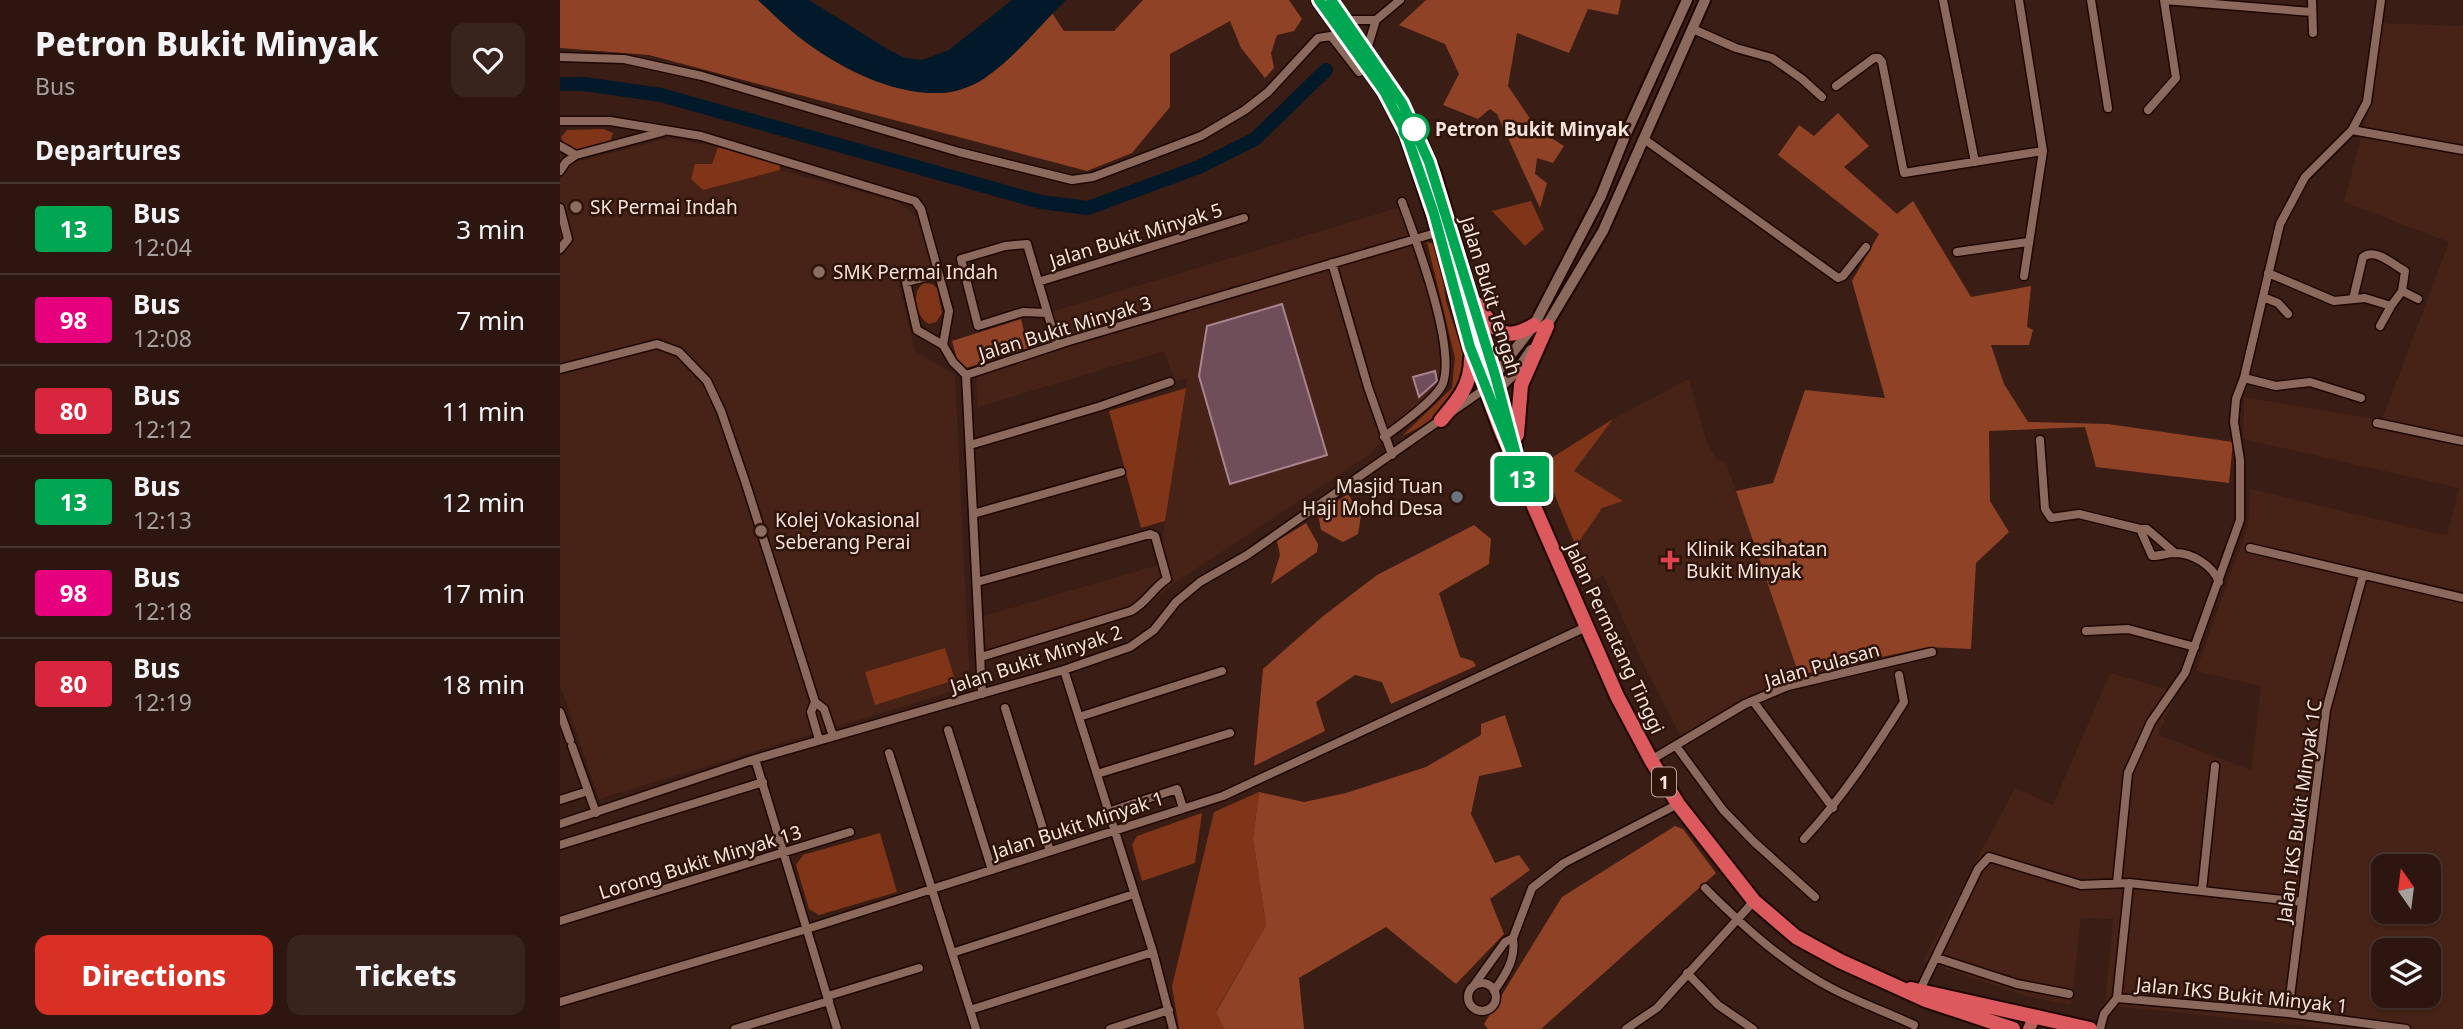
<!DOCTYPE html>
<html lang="en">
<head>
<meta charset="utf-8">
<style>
  body { margin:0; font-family:"Noto Sans",sans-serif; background:#38231d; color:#f1f3f6; height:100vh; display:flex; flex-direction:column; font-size:26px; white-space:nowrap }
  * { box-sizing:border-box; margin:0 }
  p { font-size:23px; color:#a69f9e }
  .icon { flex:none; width:38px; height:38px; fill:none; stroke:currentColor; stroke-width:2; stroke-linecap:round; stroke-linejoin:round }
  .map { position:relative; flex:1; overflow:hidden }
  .drawer { display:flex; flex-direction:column; background:#2c160f; width:560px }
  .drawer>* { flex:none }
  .badge { padding:0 14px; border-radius:5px; font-size:24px; line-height:46px }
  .needle { width:46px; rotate:346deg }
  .controls { position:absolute; left:1811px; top:854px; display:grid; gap:14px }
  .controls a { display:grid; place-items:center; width:70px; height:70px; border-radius:14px; background:#2c160f; box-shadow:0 2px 5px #0004,0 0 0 2px #48352f; font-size:35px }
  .map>.badge { position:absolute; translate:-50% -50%; box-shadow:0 0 0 4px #fff }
  h2 { padding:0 35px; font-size:26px; line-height:63px }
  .round { display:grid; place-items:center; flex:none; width:74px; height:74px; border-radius:14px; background:#38231d }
  .head { display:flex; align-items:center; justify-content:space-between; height:119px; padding:0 35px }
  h1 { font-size:33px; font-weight:800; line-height:52px }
  .button { display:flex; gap:14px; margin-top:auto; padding:14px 35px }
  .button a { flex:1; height:80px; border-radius:14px; background:#d93025; color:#fff; font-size:28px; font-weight:800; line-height:80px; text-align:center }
  .button a+a { background:#38231d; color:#f1f3f6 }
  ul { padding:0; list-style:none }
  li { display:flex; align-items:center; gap:21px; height:91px; padding:0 35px; border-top:2px solid #48352f }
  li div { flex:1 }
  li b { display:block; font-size:26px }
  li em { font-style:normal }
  li .badge { min-width:77px; font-weight:700; text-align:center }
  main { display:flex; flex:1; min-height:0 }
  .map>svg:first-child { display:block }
  .built { fill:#462316; fill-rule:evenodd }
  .green { fill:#803518 }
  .forest { fill:#904226 }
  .water { fill:#02192a }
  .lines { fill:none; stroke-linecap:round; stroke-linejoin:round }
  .river { stroke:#02192a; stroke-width:14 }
  .building { fill:#6f4e59; stroke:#a98490; stroke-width:2 }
  .street-casing { stroke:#1f0601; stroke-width:11 }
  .secondary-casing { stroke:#1f0601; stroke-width:14 }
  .primary-casing { stroke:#1f0601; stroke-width:16 }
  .highway-casing { stroke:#1f0601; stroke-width:18 }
  .street { stroke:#8b695d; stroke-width:8 }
  .secondary { stroke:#8b695d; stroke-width:10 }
  .primary { stroke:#bc605e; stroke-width:12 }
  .highway { stroke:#dc5a5e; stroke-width:14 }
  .line-casing { stroke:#fff; stroke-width:16 }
  .line { stroke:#00a651; stroke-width:10 }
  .stop-dot { fill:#fff; stroke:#00a651; stroke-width:3.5 }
  .education-dot { fill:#8d6e63; stroke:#2f140a; stroke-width:2.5 }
  .worship-dot { fill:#6b7280; stroke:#2f140a; stroke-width:2.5 }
  .health-dot { fill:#e0444e; stroke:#2f140a; stroke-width:2.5 }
  .labels { text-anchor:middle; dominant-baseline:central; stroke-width:5; stroke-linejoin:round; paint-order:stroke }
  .shield { fill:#2f140a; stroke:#baa49d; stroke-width:2 }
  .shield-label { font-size:18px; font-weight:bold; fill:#f6e2dc }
  .stop-label { font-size:19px; font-weight:bold; fill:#f6e2dc; stroke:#2f140a; text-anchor:start }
  .poi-label { font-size:19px; fill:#f6e2dc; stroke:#2f140a; text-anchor:start }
  .street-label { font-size:19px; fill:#f6e2dc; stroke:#2f140a }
</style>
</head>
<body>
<main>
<section class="drawer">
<div class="head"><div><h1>Petron Bukit Minyak</h1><p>Bus</p></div><a class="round"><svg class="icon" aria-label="heart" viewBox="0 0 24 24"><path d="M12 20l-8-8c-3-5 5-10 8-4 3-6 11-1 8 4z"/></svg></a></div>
<h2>Departures</h2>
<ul>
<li><span class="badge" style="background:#00a651;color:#fff">13</span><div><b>Bus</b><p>12:04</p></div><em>3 min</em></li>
<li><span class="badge" style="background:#e6007e;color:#fff">98</span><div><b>Bus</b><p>12:08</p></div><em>7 min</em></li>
<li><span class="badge" style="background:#d7263d;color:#fff">80</span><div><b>Bus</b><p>12:12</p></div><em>11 min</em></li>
<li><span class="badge" style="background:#00a651;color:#fff">13</span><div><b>Bus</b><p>12:13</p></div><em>12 min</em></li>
<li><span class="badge" style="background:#e6007e;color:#fff">98</span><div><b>Bus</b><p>12:18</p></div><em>17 min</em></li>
<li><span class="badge" style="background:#d7263d;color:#fff">80</span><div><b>Bus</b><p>12:19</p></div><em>18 min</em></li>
</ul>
<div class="button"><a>Directions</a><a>Tickets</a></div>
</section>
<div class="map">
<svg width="1903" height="1029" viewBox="0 0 1903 1029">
  <rect width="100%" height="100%" fill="#3a1d14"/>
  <!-- built -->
  <path class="built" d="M1820,23l83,3v1003h-131l-227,-24 8,-86 -32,-1 -10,87 -45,-9 -103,-35 92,-173 38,17 57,-132 67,19 -19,43 93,35 10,-84 -65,-15 52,-146 2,-36 197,47 12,-48 -216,-49 1,-42 138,23 67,-178 -105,-40 29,-110zM1824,866h45v46h-45zM1824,950h45v46h-45z
    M109,138l49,9 -15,42 77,-19 118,32 20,16 15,50 -36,9 18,74 40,24 15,311 -371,113 -39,-114v-531l19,7z
    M844,206l42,148 -4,32 -58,51 -12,16 -199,131 -37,30 -150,48 -2,-46 184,-54 -6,-22 25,-162 -12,4 -11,-31 -186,56 -2,-35 81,-27 -10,-32z
    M1129,379l18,64 10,17 9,2 73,213 -46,19 -72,43 -38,-74 -40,-88 -14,8 -47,-119 71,-45z"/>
  <!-- green -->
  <path class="green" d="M43,129l10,4 -3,10 -34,7 -13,-8 -2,-5 6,-7z
    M158,147l62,17v6l-77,20 -12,-11 4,-15h17z
    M971,201l13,28 -19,17 -33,-35z
    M867,242l7,2 8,27 4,30 23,72c-19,30 -34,49 -67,63l50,-48 3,-30z
    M364,283l8,1 5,4 5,25 -6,9 -7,2c-13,-7 -19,-32 -5,-41z
    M626,388l-21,133 -24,7 -32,-117z
    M1053,419l-39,52 49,30 -21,7 -26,38 -34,-82z
    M385,648l10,32 -80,25 -10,-33z
    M699,792l-6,47 13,86 -50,86 8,18h-45l-7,-43 42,-174z
    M642,813l-7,50 -53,18 -10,-36 5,-9z
    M320,833l17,59 -78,23 -10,-6 -13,-44 7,-10z"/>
  <!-- forest -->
  <path class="forest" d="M0,0h198c44,41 87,73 146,88 18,5 40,8 58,1 37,-15 63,-48 90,-76l12,18h50l29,-31h146l13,19 -8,12 -17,4 -6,18 3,15 -9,10 -24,-30 -11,-27 -60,33v53l-38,46 -45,18 -438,-116 -89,-7z
    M866,0h195l-3,15 -30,-6 -19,44 -52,-20 -9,53 29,43 27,17 -11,17 -16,-5 -2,16 12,9 -7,25 -43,-94 -7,-5 -12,10 -35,-14 16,-31 -14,-30 -46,-19z
    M1278,113l31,33 -25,21 53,47 16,-13 58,96 60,-11 -4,41 6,3 -4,15h-38l13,39 24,38 80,2 125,18 -4,41 -133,-16 -11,-40 -96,4 1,70 19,31 -33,31 -5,86 -43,-2 -129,28 -63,-184 37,-8 32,-93 80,8 -33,-117 27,-47 -101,-79 21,-30 15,11z
    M461,319l7,29 -62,20 -9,-9 -5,-18z
    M788,494l13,22 -3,18 -15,8 -22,-12 -3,-16z
    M746,523l12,21 -1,8 -46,32 9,-29 -3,-14z
    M914,525l17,14 -2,25 -50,29 21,64 13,4 3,5 -85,38 -9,-22 -27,-7 -39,27 9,29 -71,35 9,-97 59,-52 55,-42z
    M945,715l17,52 -43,9 -8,38 24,49 24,-8 11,15 -40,29 14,35 -48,50 -70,-57 -87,51 5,51h-80l-8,-17 50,-87 -13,-86 6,-47 45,10 42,-9 80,-26 55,-32v-11z
    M1115,826l8,3 33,44 -175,156h-53l-4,-5 78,-127z"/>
  <!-- water -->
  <path class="water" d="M198,0h51l80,50 16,8 17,2 27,-10 63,-50h54c-26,25 -50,57 -81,78 -52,36 -129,0 -174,-32 -19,-13 -36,-30 -53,-46z"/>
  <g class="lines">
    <!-- river -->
    <path class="river" d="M0,84h24l77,11 380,107 47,6 111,-41 56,-28 71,-69"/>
  </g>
  <!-- building -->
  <path class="building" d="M722,304l45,151 -97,29 -31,-108 8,-50z
    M875,371l2,10 -18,16 -6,-20z
    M1827,996h36l-1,11 -36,-4z"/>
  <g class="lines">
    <!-- street casing -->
    <g class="street-casing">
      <path id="street" d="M1383,0l32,162
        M1459,0l24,151 -19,125
        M1531,0l17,108
        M1604,0l148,12
        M1752,0l1,33
        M786,20h30
        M1133,29l43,19 36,10 30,21 20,18
        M807,49l9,-29 24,-20
        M0,57l64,2 78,17 257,76 113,28 21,-3 108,-41 44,-26 23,-18 50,-54 13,-2 28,36 9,-4
        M1276,86l38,-28h5l3,4 22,111 139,-22
        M1588,110l28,-32 -12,-78
        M0,121h50l91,15 214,65 6,8 28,102 -6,34 10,17 13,13
        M1792,130l111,20
        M1084,139l194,139 5,-2 23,-29
        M0,146l16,9 86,-23
        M0,171l6,-9 10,-7
        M0,208l8,31 -8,10
        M1397,252l71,-10
        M772,263l36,124 24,68
        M1708,273l66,28 31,-3 26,8 11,-15 16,8
        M378,274l-32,8 11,48 26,15
        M478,282l206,-64
        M1703,297l15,6 10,11
        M1793,299l10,-42c13,-9 29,7 42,14l-3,20
        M487,313l-24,-1 -45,14 -17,-67 44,-13 22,-2 30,101
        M1820,326l11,-20
        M0,369l97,-25 22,8 28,29 14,30 25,73 69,218 9,7 9,27
        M1684,378l32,8 34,-4 51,16
        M1817,423l86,18
        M824,437c15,-11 53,-38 59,-54 13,-37 -27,-143 -41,-181
        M1480,440l5,69 6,9 28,-4 61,15 12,27c8,0 15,-3 23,-3 18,0 38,13 44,29
        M410,445l131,-39 69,-24
        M413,514l148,-42
        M1580,529h7l28,24
        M1690,548l213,50
        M417,582l173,-48 5,2 12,43c-15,10 -20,23 -36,32l-150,46
        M1526,631l42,-2 67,18
        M504,670l89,282 20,77
        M422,694l-16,-319 103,-34 370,-109
        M1193,701l80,107
        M255,702l-4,10 8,28
        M445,708l45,143
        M0,712l10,28
        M519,717l143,-46
        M388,730l44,140
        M12,746l24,67
        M1116,746l47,64 30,31 62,56
        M329,753l87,276
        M195,759l82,270
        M1091,760l94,-56 43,-18 144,-34
        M537,774l133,-41
        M0,800l28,-9
        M548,812l69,-23 6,19
        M0,824l195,-65 309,-89 66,-23 24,-17 22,-28 24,-20 47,-27 239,-167
        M1244,839c39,-42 69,-88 100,-137l-5,-27
        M0,845l203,-63
        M1557,883l11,-110 23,-51 34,-49 55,-153v-60l-6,-38 2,-23 8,-21 36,-154 25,-47 47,-47 15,-28 14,-102
        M1145,888c39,39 80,77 130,102 26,13 53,23 79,35
        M1642,890l13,-124
        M0,921l290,-89
        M392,953l182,-59
        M1377,958l80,26 52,10
        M1127,973l31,32 35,24
        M908 997a14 14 0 1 1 28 0a14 14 0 1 1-28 0Z
        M914,985l31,-43 8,-4 19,-50 32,-25 114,-59
        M1360,990l58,-121 11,-12 92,28 48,-2 173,19
        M934,991c12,-17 22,-32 19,-53
        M268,996l91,-28
        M1557,998l171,15 118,16
        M0,1002l247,-73 416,-133 363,-169
        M410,1010l183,-58
        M1728,1013l38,-303 37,-135
        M175,1029l94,-28
        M550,1029l59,-19
        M1066,1029l31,-21 97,-107
        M1540,1029l4,-15 13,-16 12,-115"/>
    </g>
    <!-- secondary casing -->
    <g class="secondary-casing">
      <path id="secondary" d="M984,330l59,-99 102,-231
        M932,379l42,-54 67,-129 24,-60 62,-136
        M934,393l22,-21 15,-22"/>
    </g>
    <!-- primary casing -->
    <g class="primary-casing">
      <path id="primary" d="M1469,1029l5,-11"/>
    </g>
    <!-- highway casing -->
    <g class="highway-casing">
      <path id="highway" d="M759,0l65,91 22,42 33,99 31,115 31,84 116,265 34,64 27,44 76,97 42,36 44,24 86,39 87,29
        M850,119l24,55 81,272
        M917,304c18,26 26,40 57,21
        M881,420c17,-20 30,-34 30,-62
        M957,435l4,-50 26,-59
        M1351,989l179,40"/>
    </g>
    <!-- street -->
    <use href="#street" class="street"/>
    <!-- secondary -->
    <use href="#secondary" class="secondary"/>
    <!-- primary -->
    <use href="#primary" class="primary"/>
    <!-- highway -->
    <use href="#highway" class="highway"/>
  </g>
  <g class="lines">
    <!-- line casing -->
    <g class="line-casing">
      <path id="line" d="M759,0l65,91 22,42 28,81 36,133 53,134 -28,-106 -66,-213 -27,-59 -71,-103"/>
    </g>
    <!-- line -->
    <use href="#line" class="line"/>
  </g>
  <!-- markers -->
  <circle class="stop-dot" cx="854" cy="129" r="14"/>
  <g class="education-dot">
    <circle cx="16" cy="207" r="7"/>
    <circle cx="259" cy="272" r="7"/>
    <circle cx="201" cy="531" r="7"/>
  </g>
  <circle class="worship-dot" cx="897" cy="497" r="7"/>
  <path class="health-dot" d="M1106.5 549.5h7v7h7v7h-7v7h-7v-7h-7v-7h7z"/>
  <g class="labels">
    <!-- shield labels -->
    <rect class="shield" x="1092" y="767.5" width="24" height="29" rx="5"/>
    <g class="shield-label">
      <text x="1104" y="782">1</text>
    </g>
    <!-- stop labels -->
    <g class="stop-label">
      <text x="875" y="129">Petron Bukit Minyak</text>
    </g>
    <!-- poi labels -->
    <g class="poi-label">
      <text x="30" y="207">SK Permai Indah</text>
      <text x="273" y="272">SMK Permai Indah</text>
      <text x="883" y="486" text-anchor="end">Masjid Tuan<tspan x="883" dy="22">Haji Mohd Desa</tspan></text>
      <text x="215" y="520">Kolej Vokasional<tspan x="215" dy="22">Seberang Perai</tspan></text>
      <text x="1126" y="549">Klinik Kesihatan<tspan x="1126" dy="22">Bukit Minyak</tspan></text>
    </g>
    <!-- street labels -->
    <g class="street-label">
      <text transform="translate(576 235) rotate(-17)">Jalan Bukit Minyak 5</text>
      <text transform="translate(931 296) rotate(73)">Jalan Bukit Tengah</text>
      <text transform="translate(505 328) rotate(-17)">Jalan Bukit Minyak 3</text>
      <text transform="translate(1055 638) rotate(65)">Jalan Permatang Tinggi</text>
      <text transform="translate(476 659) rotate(-18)">Jalan Bukit Minyak 2</text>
      <text transform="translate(1262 665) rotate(-16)">Jalan Pulasan</text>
      <text transform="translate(1739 811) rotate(-82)">Jalan IKS Bukit Minyak 1C</text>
      <text transform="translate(518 825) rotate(-18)">Jalan Bukit Minyak 1</text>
      <text transform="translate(140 862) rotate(-17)">Lorong Bukit Minyak 13</text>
      <text transform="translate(1682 995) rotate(6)">Jalan IKS Bukit Minyak 1</text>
    </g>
  </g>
</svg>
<div class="controls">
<a><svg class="needle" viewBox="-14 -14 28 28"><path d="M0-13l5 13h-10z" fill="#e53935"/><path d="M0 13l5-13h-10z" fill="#a69f9e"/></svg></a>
<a><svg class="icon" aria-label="layers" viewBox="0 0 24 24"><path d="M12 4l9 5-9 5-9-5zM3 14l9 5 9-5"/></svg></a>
</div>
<b class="badge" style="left:962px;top:479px;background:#00a651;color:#fff">13</b>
</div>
</main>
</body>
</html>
